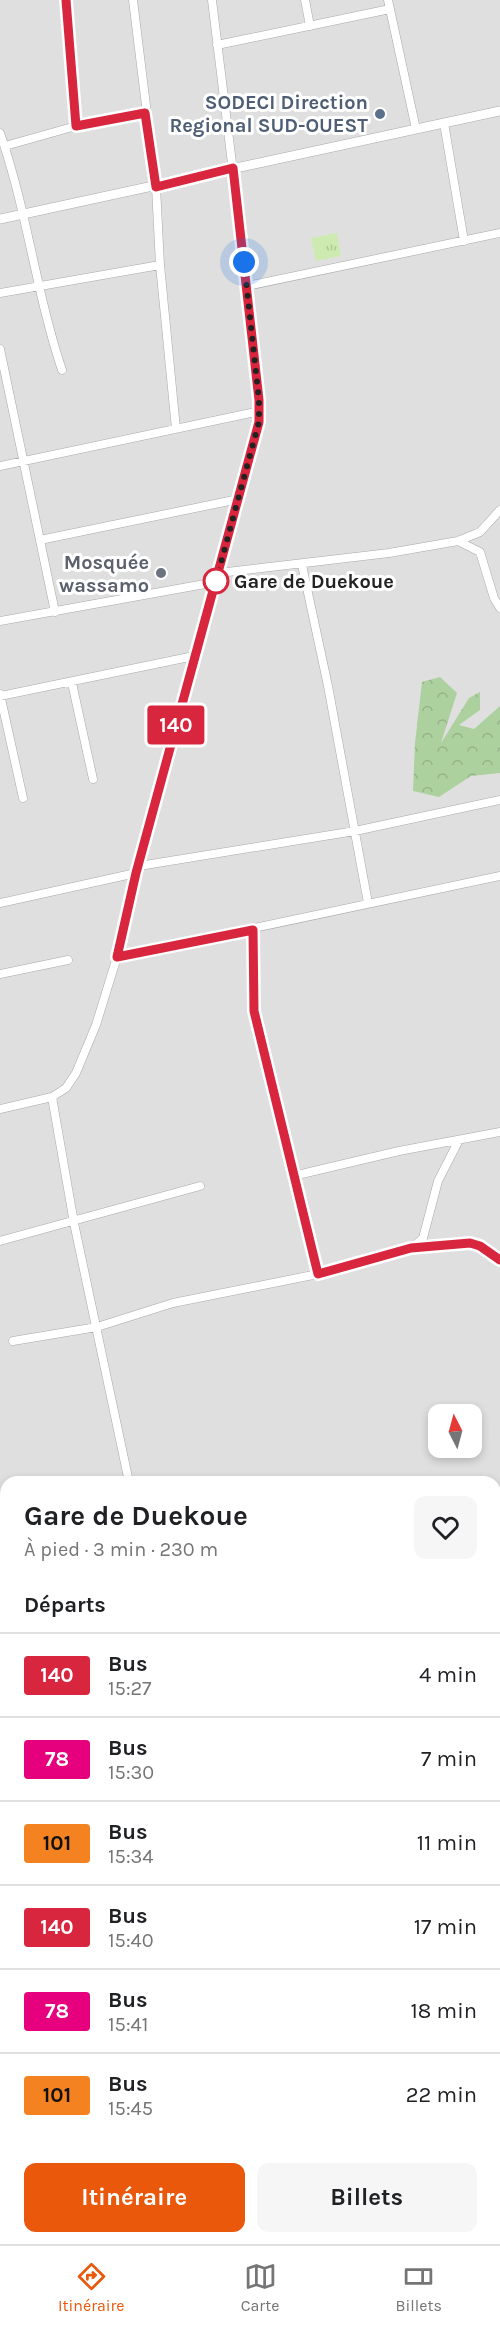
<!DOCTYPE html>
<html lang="fr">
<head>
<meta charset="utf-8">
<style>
  body { margin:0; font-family:Karla,sans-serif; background:#f6f6f6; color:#202124; height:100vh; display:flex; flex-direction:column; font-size:22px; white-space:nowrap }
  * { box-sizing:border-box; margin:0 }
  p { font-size:20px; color:#757577 }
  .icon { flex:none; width:33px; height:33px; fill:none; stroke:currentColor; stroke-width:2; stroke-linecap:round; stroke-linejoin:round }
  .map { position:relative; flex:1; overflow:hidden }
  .side { position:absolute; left:0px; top:1476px; width:501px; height:768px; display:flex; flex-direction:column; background:#fff; border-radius:18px 18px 0 0; box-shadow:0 3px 9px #0003 }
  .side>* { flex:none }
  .badge { padding:0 12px; border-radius:4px; font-size:21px; line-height:39px }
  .needle { width:39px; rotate:354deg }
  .fabs { position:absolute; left:428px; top:1404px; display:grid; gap:12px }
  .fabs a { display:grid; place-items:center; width:54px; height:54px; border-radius:12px; background:#fff; box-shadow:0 3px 9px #0003; font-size:30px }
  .you { position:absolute; width:30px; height:30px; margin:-15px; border:4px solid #fff; border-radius:50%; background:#1a73e8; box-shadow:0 0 0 9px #1a73e833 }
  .map>.badge { position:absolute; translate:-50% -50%; box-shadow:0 0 0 3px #fff }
  h2 { padding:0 24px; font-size:22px; line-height:54px }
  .round { display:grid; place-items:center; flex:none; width:63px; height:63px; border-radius:12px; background:#f6f6f6 }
  .summary { display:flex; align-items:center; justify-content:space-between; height:102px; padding:0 24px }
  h1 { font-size:28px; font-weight:700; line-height:45px }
  .cta { display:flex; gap:12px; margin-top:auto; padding:12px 24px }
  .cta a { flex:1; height:69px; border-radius:12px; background:#ea580c; color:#fff; font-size:24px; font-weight:700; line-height:69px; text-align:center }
  .cta a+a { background:#f6f6f6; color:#202124 }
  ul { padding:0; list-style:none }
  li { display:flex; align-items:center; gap:18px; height:84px; padding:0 24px; border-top:2px solid #e0e0e0 }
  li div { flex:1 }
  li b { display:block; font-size:22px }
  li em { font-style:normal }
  li .badge { min-width:66px; font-weight:700; text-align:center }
  .menu { display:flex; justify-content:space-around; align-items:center; height:84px; border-top:2px solid #e0e0e0; background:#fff; font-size:16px; color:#757577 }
  .menu a { display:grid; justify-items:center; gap:3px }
  .menu .current { color:#ea580c }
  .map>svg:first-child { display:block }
  .residential { fill:#e0dfdf; fill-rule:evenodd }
  .grass { fill:url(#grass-tufts) }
  .forest { fill:url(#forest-crowns) }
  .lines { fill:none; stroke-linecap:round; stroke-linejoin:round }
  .minor-casing { stroke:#a9a9a9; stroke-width:9 }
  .tertiary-casing { stroke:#a9a9a9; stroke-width:10 }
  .minor { stroke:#fff; stroke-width:8 }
  .tertiary { stroke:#fff; stroke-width:9 }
  .line-casing { stroke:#fff; stroke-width:14 }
  .line { stroke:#d7263d; stroke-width:9 }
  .walk { stroke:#222; stroke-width:6; stroke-dasharray:0 10.8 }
  .service-dot { fill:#5c6f8a; stroke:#fff; stroke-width:2 }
  .worship-dot { fill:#6b7280; stroke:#fff; stroke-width:2 }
  .stop-dot { fill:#fff; stroke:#d7263d; stroke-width:3 }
  .labels { text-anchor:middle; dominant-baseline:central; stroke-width:6; stroke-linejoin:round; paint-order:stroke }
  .service-label { font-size:20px; font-weight:bold; fill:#4e5e75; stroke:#fff; text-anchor:end }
  .worship-label { font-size:20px; font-weight:bold; fill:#5b616d; stroke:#fff; text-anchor:end }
  .stop-label { font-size:20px; font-weight:bold; fill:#222; stroke:#fff; text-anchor:start }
</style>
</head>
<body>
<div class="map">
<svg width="500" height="2244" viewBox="0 0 500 2244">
  <defs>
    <pattern id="grass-tufts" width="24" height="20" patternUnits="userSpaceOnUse" patternTransform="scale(1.5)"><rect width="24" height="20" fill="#cdebb0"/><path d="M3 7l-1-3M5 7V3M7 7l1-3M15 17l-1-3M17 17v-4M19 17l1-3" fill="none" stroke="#b0c997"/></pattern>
    <pattern id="forest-crowns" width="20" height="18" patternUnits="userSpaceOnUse" patternTransform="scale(1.5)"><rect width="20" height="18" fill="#add19e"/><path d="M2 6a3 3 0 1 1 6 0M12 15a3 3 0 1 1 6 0" fill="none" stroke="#95b388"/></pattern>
  </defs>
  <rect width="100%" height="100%" fill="#f2efe9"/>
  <!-- residential -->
  <path class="residential" d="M0,0h500v2244h-55v-6h50v-756h-489v756h375l1,6h-382zM438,1414h33v34h-33z"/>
  <!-- grass -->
  <path class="grass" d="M337,233l4,23 -25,5 -5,-23z"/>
  <!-- forest -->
  <path class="forest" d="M440,677l17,16 -16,50 28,-45 11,-6v18l-21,15 15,4 26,-23v67l-29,3 -32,21 -26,-6 2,-48 7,-61z"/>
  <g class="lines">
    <!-- minor casing -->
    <g class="minor-casing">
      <path id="minor" d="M66,0l10,126
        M133,0l23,187 4,78 16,164
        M305,0l5,26
        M388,0l28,129
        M217,45l173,-36
        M444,123l20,118
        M0,133c27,77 36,160 62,237
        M5,146l71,-20 69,-13
        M247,286l253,-53
        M0,293l160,-28
        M0,349l55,263
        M0,466l260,-55
        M40,540l199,-41
        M458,541l22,11 14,46 6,10
        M302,565l26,121 40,217
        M219,573l170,-20 69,-12 22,-9 20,-22
        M0,621l216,-39
        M72,683l21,96
        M0,694l23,104
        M0,696l194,-40
        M139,866l216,-35 145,-31
        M0,903l136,-30
        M253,930l1,81 64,263
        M117,957l383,-81
        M0,974l68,-14
        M52,1097l22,126 55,259
        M0,1109l52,-12 14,-9 10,-15 20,-48 21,-68 19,-84 123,-451v-22l-12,-114 -35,-286
        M293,1176l106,-25 101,-19
        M0,1241l200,-55
        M412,1248l11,-10 15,-57 20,-39
        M13,1341l84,-14 76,-24 145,-29 93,-26 59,-5 10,3 20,14
        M0,1668l6,-4
        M495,1913l5,-1
        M0,2015l6,-2
        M5,2211l1,-1
        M168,2238l1,6"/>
    </g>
    <!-- tertiary casing -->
    <g class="tertiary-casing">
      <path id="tertiary" d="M0,219l500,-108"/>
    </g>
    <!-- minor -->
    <use href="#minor" class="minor"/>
    <!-- tertiary -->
    <use href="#tertiary" class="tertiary"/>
  </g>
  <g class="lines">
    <!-- line casing -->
    <g class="line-casing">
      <path id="line" d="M66,0l10,126 69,-13 11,74 77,-19 26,232v22l-123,451 -19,84 136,-27 1,81 64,263 93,-26 59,-5 10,3 20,14"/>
    </g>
    <!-- line -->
    <use href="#line" class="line"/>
    <!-- walk -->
    <path class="walk" d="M216,581l43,-159v-22l-15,-138"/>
  </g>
  <!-- markers -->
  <circle class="service-dot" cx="380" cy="114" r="6"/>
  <circle class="worship-dot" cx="161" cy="573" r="6"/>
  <circle class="stop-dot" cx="216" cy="581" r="12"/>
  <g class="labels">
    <!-- service labels -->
    <g class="service-label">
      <text x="368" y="102">SODECI Direction<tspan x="368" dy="23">Regional SUD-OUEST</tspan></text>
    </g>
    <!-- worship labels -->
    <g class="worship-label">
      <text x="149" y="562">Mosquée<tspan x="149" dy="23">wassamo</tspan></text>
    </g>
    <!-- stop labels -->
    <g class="stop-label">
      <text x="234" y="581">Gare de Duekoue</text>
    </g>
  </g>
</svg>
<div class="fabs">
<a><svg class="needle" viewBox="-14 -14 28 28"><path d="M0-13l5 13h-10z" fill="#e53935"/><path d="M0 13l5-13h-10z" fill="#757577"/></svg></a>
</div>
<div class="you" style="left:244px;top:262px"></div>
<b class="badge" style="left:176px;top:725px;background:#d7263d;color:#fff">140</b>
<section class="side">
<div class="summary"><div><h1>Gare de Duekoue</h1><p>À pied · 3 min · 230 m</p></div><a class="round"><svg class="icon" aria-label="heart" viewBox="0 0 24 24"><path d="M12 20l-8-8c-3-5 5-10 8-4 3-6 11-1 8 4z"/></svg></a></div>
<h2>Départs</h2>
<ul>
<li><span class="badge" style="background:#d7263d;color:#fff">140</span><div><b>Bus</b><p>15:27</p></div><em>4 min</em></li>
<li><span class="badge" style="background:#e6007e;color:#fff">78</span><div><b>Bus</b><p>15:30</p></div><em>7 min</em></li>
<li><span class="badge" style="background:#f58220;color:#111">101</span><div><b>Bus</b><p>15:34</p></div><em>11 min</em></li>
<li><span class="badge" style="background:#d7263d;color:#fff">140</span><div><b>Bus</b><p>15:40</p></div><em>17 min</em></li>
<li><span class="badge" style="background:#e6007e;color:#fff">78</span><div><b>Bus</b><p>15:41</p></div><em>18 min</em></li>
<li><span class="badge" style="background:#f58220;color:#111">101</span><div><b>Bus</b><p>15:45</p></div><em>22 min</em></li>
</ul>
<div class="cta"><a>Itinéraire</a><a>Billets</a></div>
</section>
</div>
<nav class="menu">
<a class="current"><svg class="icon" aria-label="directions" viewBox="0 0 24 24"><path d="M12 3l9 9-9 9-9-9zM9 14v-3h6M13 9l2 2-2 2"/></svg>Itinéraire</a>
<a><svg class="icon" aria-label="map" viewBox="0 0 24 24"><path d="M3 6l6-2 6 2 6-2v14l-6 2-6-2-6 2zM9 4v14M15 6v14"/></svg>Carte</a>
<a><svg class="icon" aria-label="tickets" viewBox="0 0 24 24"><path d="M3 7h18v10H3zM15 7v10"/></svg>Billets</a>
</nav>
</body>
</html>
